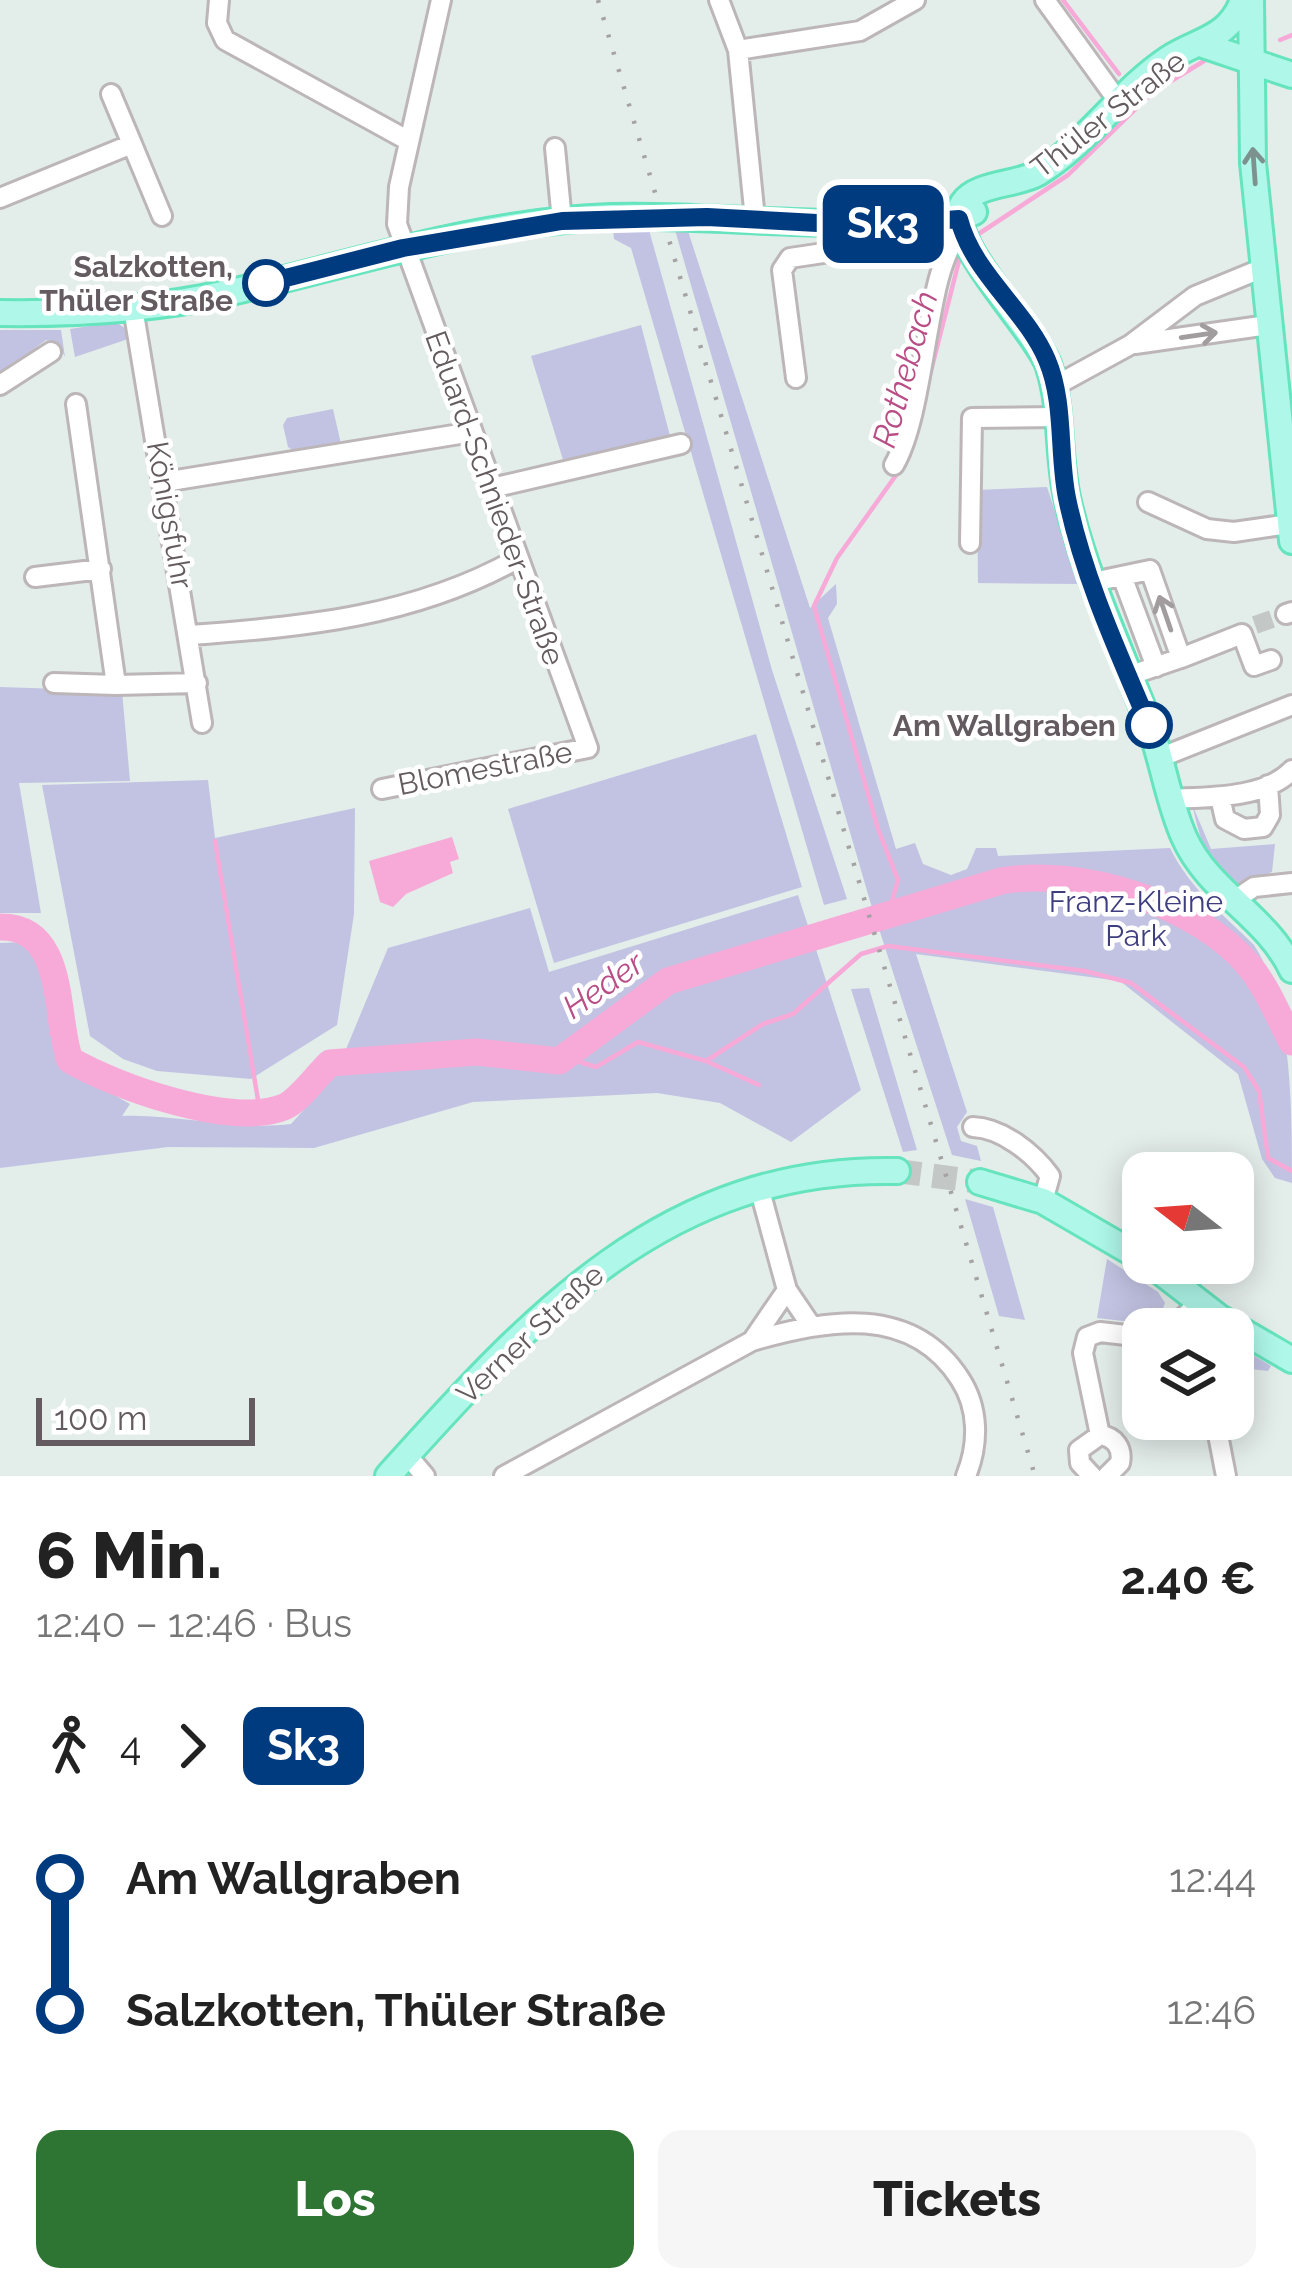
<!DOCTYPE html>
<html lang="de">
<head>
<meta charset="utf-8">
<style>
  body { margin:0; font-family:Raleway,sans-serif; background:#f6f6f6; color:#222; height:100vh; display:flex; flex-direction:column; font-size:45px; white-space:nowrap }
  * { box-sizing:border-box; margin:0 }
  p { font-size:39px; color:#767676 }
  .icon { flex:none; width:66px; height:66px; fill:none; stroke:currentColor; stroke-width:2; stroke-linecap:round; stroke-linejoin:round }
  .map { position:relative; height:1476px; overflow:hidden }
  .sheet { display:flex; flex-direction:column; background:#fff; flex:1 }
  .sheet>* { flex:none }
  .badge { padding:0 24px; border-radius:18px; font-size:42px; line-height:78px }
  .needle { width:78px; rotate:287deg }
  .fabs { position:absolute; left:1122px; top:1152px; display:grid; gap:24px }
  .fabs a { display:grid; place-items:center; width:132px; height:132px; border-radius:24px; background:#fff; box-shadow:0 6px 30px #0003; font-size:60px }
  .scale { position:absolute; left:36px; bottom:30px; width:219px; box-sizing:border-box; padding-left:12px; border:6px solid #635b5f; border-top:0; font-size:33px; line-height:42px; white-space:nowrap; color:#635b5f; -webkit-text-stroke:9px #fff; paint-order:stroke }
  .map>.badge { position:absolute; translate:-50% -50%; box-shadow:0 0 0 6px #fff }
  .legs { display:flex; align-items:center; gap:18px; height:132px; padding:0 36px; font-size:39px }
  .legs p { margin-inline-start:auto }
  .head { display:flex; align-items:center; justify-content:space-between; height:204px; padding:0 36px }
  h1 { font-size:66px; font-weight:800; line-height:90px }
  .button { display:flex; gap:24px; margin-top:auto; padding:24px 36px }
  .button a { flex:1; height:138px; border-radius:24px; background:#2e7432; color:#fff; font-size:48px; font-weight:800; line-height:138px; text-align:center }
  .button a+a { background:#f6f6f6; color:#222 }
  ul { padding:0 36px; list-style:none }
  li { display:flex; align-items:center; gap:42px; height:132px; font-size:45px }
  li i { display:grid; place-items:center; width:18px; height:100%; margin:0 15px; background:currentColor }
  li i::after { content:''; width:30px; height:30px; margin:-15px; border:9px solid; border-radius:50%; background:#fff }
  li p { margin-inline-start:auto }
  li:first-child i { background:linear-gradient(#0000 50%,currentColor 0) }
  li:last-child i { background:linear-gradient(currentColor 50%,#0000 0) }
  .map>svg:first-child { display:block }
  .green { fill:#c2c3e2 }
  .water { fill:#f7a9d7 }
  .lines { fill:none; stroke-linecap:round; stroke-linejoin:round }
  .stream { stroke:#f7a9d7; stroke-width:4.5 }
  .river { stroke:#f7a9d7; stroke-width:27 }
  .minor-tunnel { stroke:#c3c8c7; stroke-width:18; stroke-dasharray:18 9; stroke-linecap:butt }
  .major-tunnel { stroke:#c3c8c7; stroke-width:24; stroke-dasharray:24 12; stroke-linecap:butt }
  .minor-casing { stroke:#bcb6b9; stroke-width:24 }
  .major-casing { stroke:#65e4bd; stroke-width:30 }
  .minor { stroke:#fff; stroke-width:18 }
  .major { stroke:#aef7e9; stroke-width:24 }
  .rail { stroke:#a5a2a4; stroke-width:4.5; stroke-dasharray:3 15; stroke-linecap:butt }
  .oneway { stroke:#7d928f }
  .oneway2 { stroke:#a19d9f }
  .line-1-casing { stroke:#fff; stroke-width:27 }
  .line-1 { stroke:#003b80; stroke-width:18 }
  .stop-1-dot { fill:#fff; stroke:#003b80; stroke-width:6 }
  .labels { text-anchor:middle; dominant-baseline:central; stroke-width:9; stroke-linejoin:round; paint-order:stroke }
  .street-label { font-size:30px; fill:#635b5f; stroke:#fff }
  .stop-label { font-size:30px; font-weight:bold; fill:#635b5f; stroke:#fff; text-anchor:end }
  .park-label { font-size:30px; fill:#3e3d80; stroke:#fff }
  .water-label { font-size:33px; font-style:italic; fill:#b84e85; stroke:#fff }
</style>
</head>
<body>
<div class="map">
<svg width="1292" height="1476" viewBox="0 0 1292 1476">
  <rect width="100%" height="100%" fill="#e3edea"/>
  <!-- green -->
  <path class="green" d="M613,230h36l123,440 75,229 -23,6 -193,-657 -17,-9z
    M675,230l13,1 122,377 26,-24 1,20 -9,14 68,231 19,-6 8,21 28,11 16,-6 9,-21h20l2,8 172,-8c21,42 52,65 84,97 38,58 38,162 38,238l-17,-5 -13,-19 -24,-85 -118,-93 -204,-27 51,158 -10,15 4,14 16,5 4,15 -29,-6 -82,-254z
    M116,322l10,7 2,10 -53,18 -5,-28z
    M641,325l29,111 -106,27 -33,-107z
    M0,330h61l4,27 -8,-15 -11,-2 -46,34z
    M333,409l8,35 -47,7 -6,-4 -5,-22 4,-7z
    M1047,487l32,97 -101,-1 -1,-93z
    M0,687l122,4 8,90 -111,2 22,130h-41z
    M756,734l46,153 -248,76 -46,-154z
    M208,780l7,58 140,-30 -1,106 -17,111 -86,54 -94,-8 -34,-12 -33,-23 -48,-251z
    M1192,804l19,45 64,-5 -3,28 -35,14c-30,-15 -38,-52 -45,-82z
    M798,895l11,34 -137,44 -117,85 -75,-12 -136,8 44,-106 142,-40 19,64z
    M813,940l48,150 -70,52 -71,-39 -63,-10 -184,9 -159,46 -146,-1 -168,21v-225l24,-1 16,21 23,103 67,38 -8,12c57,-2 112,15 169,8l46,-51 24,-6 67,1 50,-9 82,9 96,-74z
    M869,988l48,162 -14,2 -52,-163z
    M965,1199l28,8 32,113 -26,-4z
    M1107,1259l51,33 7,11 -6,16 -9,5 -53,-6z
    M1233,1343l38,23 -3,5 -35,-4z"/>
  <!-- water -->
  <path class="water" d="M452,837l7,22 -9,3 3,11 -47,21 -13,13 -13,-5 -11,-41z"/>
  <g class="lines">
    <!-- stream -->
    <path class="stream" d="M1063,0l56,74
      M1280,40l12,-5
      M977,235l91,-60 85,-83 51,-31
      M215,841l45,271
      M888,915l10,-35 -20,-51 -64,-223 23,-48 72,-101 52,-204
      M567,1058l29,9 42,-25 68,19 57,-37 30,-10 68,-60 27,-8 197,25 46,12 113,84 15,24 9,67 24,13
      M706,1061l53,24"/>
    <!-- river -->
    <path class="river" d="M0,927c68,-1 54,92 70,133 47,27 161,68 214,47 15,-6 33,-32 46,-44l147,-11 82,9 109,-80 333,-100c78,-14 198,22 250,87 17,21 28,50 41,74"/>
    <!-- minor-tunnel -->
    <path class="minor-tunnel" d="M1255,625l31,-11"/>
    <!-- major-tunnel -->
    <path class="major-tunnel" d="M897,1171l83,11"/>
    <!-- minor casing -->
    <g class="minor-casing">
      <path id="minor" d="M219,0l-2,23 8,17 184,101
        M719,0l19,50 17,169
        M1045,0l73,101
        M738,50l122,-19 55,-31
        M111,94l21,50
        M555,148l7,73
        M0,198l132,-54 30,72
        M133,308l69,415
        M1135,344l133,-19
        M796,378l-14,-108 8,-12 141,-21 20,5
        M0,385l51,-33
        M1055,386l75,-41 65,-49 68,-28
        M76,404l40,281 81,-2
        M894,465c33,-57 31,-196 65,-230
        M164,482l308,-50
        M492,488l189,-44
        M1148,502l59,27 27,3 55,-8
        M970,543l2,-125 85,-1
        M1122,576l34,91
        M35,577l66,-8
        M1093,582l57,-12 31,88 -53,18
        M1286,614l6,-2
        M190,635c115,-8 225,-19 327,-76
        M1181,658l61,-24 12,32 17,-6
        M54,683l62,2
        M1159,758l133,-53
        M382,789l206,-41 -191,-524 2,-37 42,-187
        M1220,797l5,22 19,10 19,-2 7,-12 -2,-30
        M1170,799c38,-2 94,0 122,-29
        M1232,902l22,-15 38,-4
        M973,1127c29,1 60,26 77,49l-7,25
        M759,1187l28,103 23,34
        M1172,1329l28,-28
        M752,1341c74,-22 160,-37 208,38 19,29 19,65 6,97
        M1215,1419l11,57
        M1100,1435l-17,-82 4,-16 13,-5 43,5
        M407,1455l18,21
        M504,1476l248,-135 35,-51
        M1092,1476l-12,-13 -1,-13 21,-15c15,2 23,13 20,28l-13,13"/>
    </g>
    <!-- major casing -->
    <g class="major-casing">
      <path id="major" d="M1243,0c-14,39 -44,39 -75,59 -48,32 -81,85 -130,114 -20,12 -62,10 -75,30 -23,35 75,128 86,164 14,43 8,90 19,135 18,77 53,149 81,222 14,37 19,77 35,113 24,55 83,79 108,133
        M1251,0l2,163 39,378
        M1200,44l92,31
        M0,313c76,1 152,-3 227,-20 127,-29 253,-72 384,-76 104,-3 207,13 310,2 19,-2 35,2 53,-7
        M980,1182l63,19 100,58
        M1149,1263l71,55 72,42
        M388,1476c143,-159 278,-310 509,-305"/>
    </g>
    <!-- minor -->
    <use href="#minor" class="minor"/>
    <!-- major -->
    <use href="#major" class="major"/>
    <!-- rail -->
    <path class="rail" d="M598,0l437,1476"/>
  </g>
  <!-- one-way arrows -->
  <defs><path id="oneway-shaft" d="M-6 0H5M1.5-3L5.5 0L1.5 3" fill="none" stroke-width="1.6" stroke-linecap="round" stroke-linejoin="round" transform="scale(3)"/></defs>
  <use class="oneway" href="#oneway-shaft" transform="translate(1254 166) rotate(-94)"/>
  <g class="oneway2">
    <use href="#oneway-shaft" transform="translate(1199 335) rotate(-8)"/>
    <use href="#oneway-shaft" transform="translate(1165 613) rotate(-109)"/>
  </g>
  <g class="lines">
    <!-- line-1 casing -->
    <g class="line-1-casing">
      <path id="line-1" d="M266,283l137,-35 159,-27 145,-4 165,9 87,-7c14,55 67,91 88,141 18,42 11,94 20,138 16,78 51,154 82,227"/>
    </g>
    <!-- line-1 -->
    <use href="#line-1" class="line-1"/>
  </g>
  <!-- markers -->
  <g class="stop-1-dot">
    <circle cx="266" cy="283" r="21"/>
    <circle cx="1149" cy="725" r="21"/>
  </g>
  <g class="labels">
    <!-- street labels -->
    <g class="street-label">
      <text transform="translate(1108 114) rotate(-38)">Thüler Straße</text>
      <text transform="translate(495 498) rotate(70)">Eduard-Schnieder-Straße</text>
      <text transform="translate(170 515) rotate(80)">Königsfuhr</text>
      <text transform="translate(485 768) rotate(-11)">Blomestraße</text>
      <text transform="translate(530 1334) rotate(-43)">Verner Straße</text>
    </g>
    <!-- stop labels -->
    <g class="stop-label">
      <text x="233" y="266">Salzkotten,<tspan x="233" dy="34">Thüler Straße</tspan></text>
      <text x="1116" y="725">Am Wallgraben</text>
    </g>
    <!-- park labels -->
    <g class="park-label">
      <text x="1136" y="901">Franz-Kleine<tspan x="1136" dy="34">Park</tspan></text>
    </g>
    <!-- water labels -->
    <g class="water-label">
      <text transform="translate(905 369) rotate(-74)">Rothebach</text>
      <text transform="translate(603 985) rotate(-35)">Heder</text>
    </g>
  </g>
</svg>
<div class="fabs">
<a><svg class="needle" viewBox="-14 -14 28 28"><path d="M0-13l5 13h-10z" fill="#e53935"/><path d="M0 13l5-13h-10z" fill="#767676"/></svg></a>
<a><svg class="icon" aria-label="layers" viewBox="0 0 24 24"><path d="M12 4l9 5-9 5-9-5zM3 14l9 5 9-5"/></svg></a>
</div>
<div class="scale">100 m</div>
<b class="badge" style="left:883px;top:224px;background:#003b80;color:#fff">Sk3</b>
</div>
<section class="sheet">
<div class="head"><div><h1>6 Min.</h1><p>12:40 – 12:46 · Bus</p></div><b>2.40 €</b></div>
<div class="legs"><svg class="icon" aria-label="walk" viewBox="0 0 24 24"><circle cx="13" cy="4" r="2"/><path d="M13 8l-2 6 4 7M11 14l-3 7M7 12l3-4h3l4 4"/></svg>4<svg class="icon" aria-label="forward" viewBox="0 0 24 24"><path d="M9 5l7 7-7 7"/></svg><b class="badge" style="background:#003b80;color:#fff">Sk3</b></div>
<ul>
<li><i style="color:#003b80"></i><b>Am Wallgraben</b><p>12:44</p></li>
<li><i style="color:#003b80"></i><b>Salzkotten, Thüler Straße</b><p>12:46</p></li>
</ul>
<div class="button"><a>Los</a><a>Tickets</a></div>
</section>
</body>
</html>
